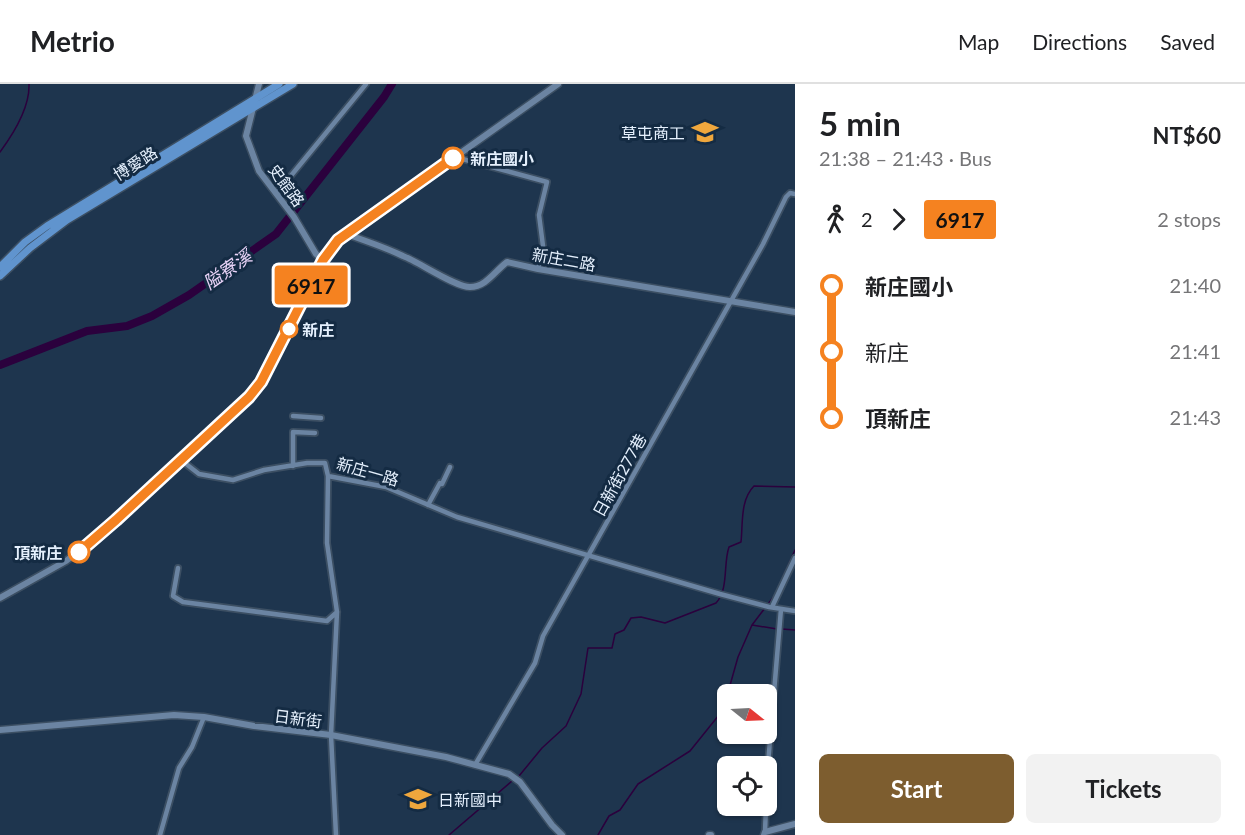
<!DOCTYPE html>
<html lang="en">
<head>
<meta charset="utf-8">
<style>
  body { margin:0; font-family:Lato,"Noto Sans TC",sans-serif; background:#f2f2f2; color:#202124; height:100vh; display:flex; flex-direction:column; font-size:22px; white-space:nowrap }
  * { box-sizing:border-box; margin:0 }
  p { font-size:20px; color:#757577 }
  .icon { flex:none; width:33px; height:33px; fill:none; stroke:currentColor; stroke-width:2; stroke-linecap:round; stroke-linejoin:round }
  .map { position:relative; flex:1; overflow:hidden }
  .drawer { display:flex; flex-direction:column; background:#fff; width:450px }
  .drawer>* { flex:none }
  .badge { padding:0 12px; border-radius:4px; font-size:21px; line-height:39px }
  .needle { width:39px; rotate:108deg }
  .controls { position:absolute; left:717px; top:600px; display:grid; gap:12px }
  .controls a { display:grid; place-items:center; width:60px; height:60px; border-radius:9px; background:#fff; box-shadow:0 2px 4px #0004; font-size:30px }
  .map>.badge { position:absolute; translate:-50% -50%; box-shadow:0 0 0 3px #fff }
  .legs { display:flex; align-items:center; gap:9px; height:66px; padding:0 24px; font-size:20px }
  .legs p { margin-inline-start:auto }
  .headline { display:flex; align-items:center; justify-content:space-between; height:102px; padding:0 24px }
  h1 { font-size:33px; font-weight:700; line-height:45px }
  .action { display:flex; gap:12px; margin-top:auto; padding:12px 24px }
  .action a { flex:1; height:69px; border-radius:9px; background:#7d5d2f; color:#fff; font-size:24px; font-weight:700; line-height:69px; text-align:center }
  .action a+a { background:#f2f2f2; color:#202124 }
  ul { padding:0 24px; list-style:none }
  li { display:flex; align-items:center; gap:21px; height:66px; font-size:22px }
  li i { display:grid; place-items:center; width:9px; height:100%; margin:0 8px; background:currentColor }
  li i::after { content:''; width:15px; height:15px; margin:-8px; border:4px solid; border-radius:50%; background:#fff }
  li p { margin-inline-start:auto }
  li:first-child i { background:linear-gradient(#0000 50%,currentColor 0) }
  li:last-child i { background:linear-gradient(currentColor 50%,#0000 0) }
  header { display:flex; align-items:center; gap:36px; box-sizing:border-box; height:84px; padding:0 30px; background:#fff; border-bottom:2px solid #e0e0e0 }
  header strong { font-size:28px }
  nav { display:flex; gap:33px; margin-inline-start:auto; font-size:21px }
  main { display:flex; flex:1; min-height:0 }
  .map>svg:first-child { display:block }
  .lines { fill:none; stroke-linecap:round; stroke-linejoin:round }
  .stream { stroke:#2b013d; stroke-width:1.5 }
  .river { stroke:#2b013d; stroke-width:8 }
  .street-casing { stroke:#3c4f63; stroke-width:8 }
  .secondary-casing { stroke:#3c4f63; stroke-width:9 }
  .primary-casing { stroke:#3c4f63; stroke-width:10 }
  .street { stroke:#6b84a2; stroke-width:4.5 }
  .secondary { stroke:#6b84a2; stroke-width:6 }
  .primary { stroke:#6094ce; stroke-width:7 }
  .line-1-casing { stroke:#fff; stroke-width:14 }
  .line-1 { stroke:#f58220; stroke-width:9 }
  .stop-1-dot { fill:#fff; stroke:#f58220; stroke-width:3 }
  .labels { text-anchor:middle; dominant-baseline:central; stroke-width:6; stroke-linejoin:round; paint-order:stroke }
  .poi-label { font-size:16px; fill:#e5f0fd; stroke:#142b43; text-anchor:end }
  .stop-label { font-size:16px; font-weight:bold; fill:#e5f0fd; stroke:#142b43; text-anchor:start }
  .street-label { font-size:16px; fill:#e5f0fd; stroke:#142b43 }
  .water-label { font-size:18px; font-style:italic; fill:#ebd5f9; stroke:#142b43 }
</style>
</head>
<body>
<header>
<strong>Metrio</strong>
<nav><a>Map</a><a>Directions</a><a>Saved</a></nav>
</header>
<main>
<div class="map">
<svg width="795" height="751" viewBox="0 0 795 751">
  <rect width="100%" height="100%" fill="#1e354e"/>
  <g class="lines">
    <!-- stream -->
    <path class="stream" d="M0,68c14,-19 30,-44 29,-68
      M752,541l25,4
      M782,545l13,1
      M519,692l23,-28 24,-22 15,-32 7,-46h24l3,-14 9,-4 7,-12 10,-1 24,6 51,-20c13,-14 7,-39 13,-56l12,-5c2,-18 -1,-42 13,-56l41,1
      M449,751l63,-54
      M598,751l11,-19 11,-6 18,-26 52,-33 33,-41 15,-53 14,-32 23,-30 20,-45"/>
    <!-- river -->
    <path class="river" d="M0,281l87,-34 40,-5 25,-10 37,-21 87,-61 108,-137 8,-13"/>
    <!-- street casing -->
    <g class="street-casing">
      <path id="street" d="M455,73l92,25 -8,33 4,31 -5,23
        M276,110l90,-110
        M293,332l28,2
        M181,376l18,14 34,6 31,-10 43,-7h18l3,13 -1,67 10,69 -6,123 5,100
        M293,382v-34l22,1
        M328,392l58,11 71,30 263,77 49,13 26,4
        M428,421l12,-22 2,1 8,-17
        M178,484l-5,28 10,6 144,19 10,-9
        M772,523l23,-49
        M475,681l60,-102 8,-27 220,-392 23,-47 4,-4 5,1
        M766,704l15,-179
        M765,748l1,-26
        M160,751l19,-67 13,-21 12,-30"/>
    </g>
    <!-- secondary casing -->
    <g class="secondary-casing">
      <path id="secondary" d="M259,0l-13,52 13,35 35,46 22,37 7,6
        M347,150c18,7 38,13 56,22 16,6 52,31 67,31 16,0 25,-16 37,-25l31,7 257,43
        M0,514l66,-37 31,-24 152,-140c37,-48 53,-109 89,-157l220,-156
        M0,646l174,-15 30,2 50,9 77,9 115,22 63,17 11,8 32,43 10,10
        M709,751h2
        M764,751l1,-3 30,-8"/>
    </g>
    <!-- primary casing -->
    <g class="primary-casing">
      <path id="primary" d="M0,183l25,-25 22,-16 232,-142
        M0,192l30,-28 37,-28 226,-136"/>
    </g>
    <!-- street -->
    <use href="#street" class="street"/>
    <!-- secondary -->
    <use href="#secondary" class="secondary"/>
    <!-- primary -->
    <use href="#primary" class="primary"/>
  </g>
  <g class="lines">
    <!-- line-1 casing -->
    <g class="line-1-casing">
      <path id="line-1" d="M79,468l37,-32 133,-123 12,-15 62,-122 15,-20 115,-82"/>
    </g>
    <!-- line-1 -->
    <use href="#line-1" class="line-1"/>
  </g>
  <!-- icons -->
  <defs>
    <g id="school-bare" transform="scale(2.07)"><path d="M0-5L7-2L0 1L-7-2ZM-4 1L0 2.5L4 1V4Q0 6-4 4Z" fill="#efa73d" stroke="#142b43" stroke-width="2.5" paint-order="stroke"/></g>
  </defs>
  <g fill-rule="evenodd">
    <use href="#school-bare" x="705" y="48"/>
    <use href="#school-bare" x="418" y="715"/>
  </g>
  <!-- markers -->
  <g class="stop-1-dot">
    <circle cx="453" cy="74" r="10"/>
    <circle cx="289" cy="245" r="8"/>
    <circle cx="79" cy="468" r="10"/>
  </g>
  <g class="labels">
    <!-- poi labels -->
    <g class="poi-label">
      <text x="685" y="48">草屯商工</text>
      <text x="438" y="715" text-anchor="start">日新國中</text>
    </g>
    <!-- stop labels -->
    <g class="stop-label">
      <text x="470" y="74">新庄國小</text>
      <text x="302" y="245">新庄</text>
      <text x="62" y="468" text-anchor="end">頂新庄</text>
    </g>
    <!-- street labels -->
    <g class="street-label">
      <text transform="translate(135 79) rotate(-32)">博愛路</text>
      <text transform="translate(287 101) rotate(54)">史館路</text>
      <text transform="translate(564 175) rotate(10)">新庄二路</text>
      <text transform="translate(368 387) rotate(16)">新庄一路</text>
      <text transform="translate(619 391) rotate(-61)">日新街277巷</text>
      <text transform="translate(298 634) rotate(7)">日新街</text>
    </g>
    <!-- water labels -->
    <g class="water-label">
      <text transform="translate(227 185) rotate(-35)">隘寮溪</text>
    </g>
  </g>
</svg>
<div class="controls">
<a><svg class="needle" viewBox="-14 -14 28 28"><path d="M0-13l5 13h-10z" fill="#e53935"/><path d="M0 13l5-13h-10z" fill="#757577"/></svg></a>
<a><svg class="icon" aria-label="locate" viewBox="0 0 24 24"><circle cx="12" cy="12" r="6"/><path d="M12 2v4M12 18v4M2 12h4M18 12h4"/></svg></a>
</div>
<b class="badge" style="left:311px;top:201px;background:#f58220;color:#111">6917</b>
</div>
<section class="drawer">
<div class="headline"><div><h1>5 min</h1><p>21:38 – 21:43 · Bus</p></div><b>NT$60</b></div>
<div class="legs"><svg class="icon" aria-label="walk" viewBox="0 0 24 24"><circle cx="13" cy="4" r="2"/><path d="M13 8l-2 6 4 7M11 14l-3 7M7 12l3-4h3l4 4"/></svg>2<svg class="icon" aria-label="forward" viewBox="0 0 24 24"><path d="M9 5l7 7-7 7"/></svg><b class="badge" style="background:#f58220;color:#111">6917</b><p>2 stops</p></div>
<ul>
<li><i style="color:#f58220"></i><b>新庄國小</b><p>21:40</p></li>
<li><i style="color:#f58220"></i><span>新庄</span><p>21:41</p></li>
<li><i style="color:#f58220"></i><b>頂新庄</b><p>21:43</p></li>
</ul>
<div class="action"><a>Start</a><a>Tickets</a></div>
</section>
</main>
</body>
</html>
